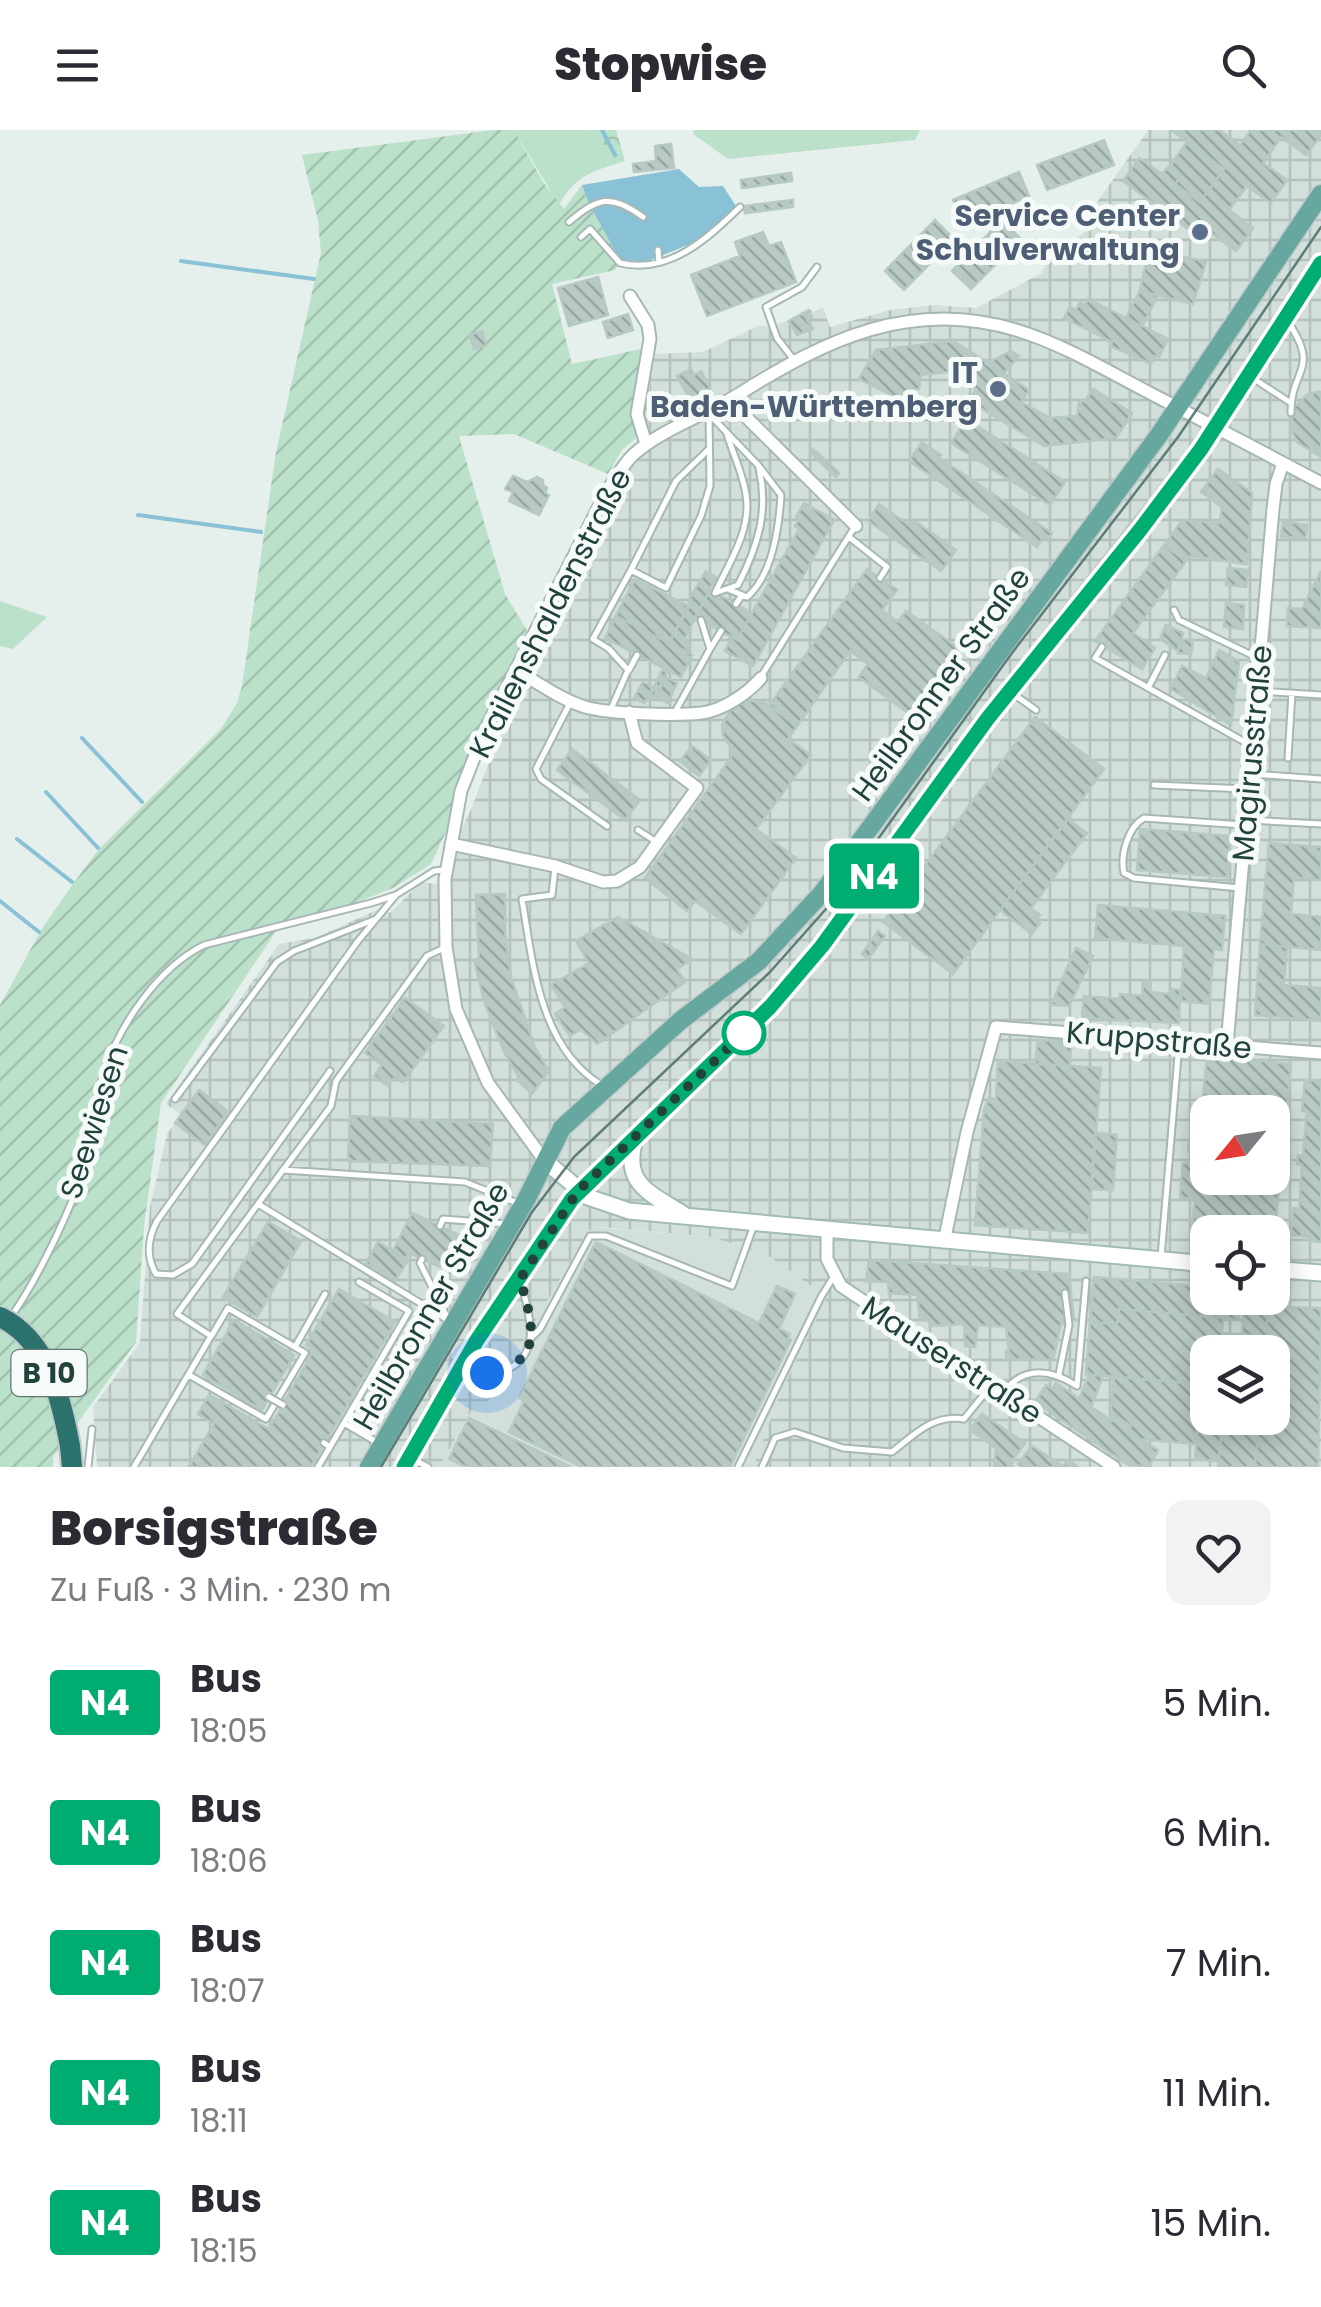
<!DOCTYPE html>
<html lang="de">
<head>
<meta charset="utf-8">
<style>
  body { margin:0; font-family:Poppins,sans-serif; background:#f2f2f3; color:#2b2b33; height:100vh; display:flex; flex-direction:column; font-size:38px; white-space:nowrap }
  * { box-sizing:border-box; margin:0 }
  p { font-size:32px; color:#7c7c81 }
  .icon { flex:none; width:55px; height:55px; fill:none; stroke:currentColor; stroke-width:2; stroke-linecap:round; stroke-linejoin:round }
  .map { position:relative; height:1337px; overflow:hidden }
  .drawer { display:flex; flex-direction:column; background:#fff; flex:1 }
  .drawer>* { flex:none }
  .badge { padding:0 20px; border-radius:8px; font-size:35px; line-height:65px }
  .needle { width:65px; rotate:240deg }
  .controls { position:absolute; left:1190px; top:965px; display:grid; gap:20px }
  .controls a { display:grid; place-items:center; width:100px; height:100px; border-radius:20px; background:#fff; box-shadow:0 5px 25px #0003; font-size:50px }
  .you { position:absolute; width:50px; height:50px; margin:-25px; border:8px solid #fff; border-radius:50%; background:#1a73e8; box-shadow:0 0 0 15px #1a73e833 }
  .map>.badge { position:absolute; translate:-50% -50%; box-shadow:0 0 0 5px #fff }
  .round { display:grid; place-items:center; flex:none; width:105px; height:105px; border-radius:20px; background:#f2f2f3 }
  .headline { display:flex; align-items:center; justify-content:space-between; height:170px; padding:0 50px }
  h1 { font-size:48px; font-weight:800; line-height:75px }
  ul { padding:0; list-style:none }
  li { display:flex; align-items:center; gap:30px; height:130px; padding:0 50px }
  li div { flex:1 }
  li b { display:block; font-size:38px }
  li em { font-style:normal }
  li .badge { min-width:110px; font-weight:700; text-align:center }
  header { display:flex; justify-content:space-between; align-items:center; height:130px; padding:0 50px; background:#fff; font-size:45px; font-weight:800 }
  .map>svg:first-child { display:block }
  .built { fill:#d2dfdb }
  .industrial { fill:url(#industrial-grid); fill-rule:evenodd }
  .grass { fill:#bce1cb }
  .forest { fill:url(#forest-crowns) }
  .garden { fill:url(#garden-furrows) }
  .water { fill:#89c1d7 }
  .lines { fill:none; stroke-linecap:round; stroke-linejoin:round }
  .stream { stroke:#89c1d7; stroke-width:4 }
  .building { fill:url(#building-back-hatch); stroke:#b6c9c4; stroke-width:2.5; fill-rule:evenodd }
  .lane-casing { stroke:#a7b8b4; stroke-width:9 }
  .street-casing { stroke:#a7b8b4; stroke-width:15 }
  .secondary-casing { stroke:#a2bbb6; stroke-width:19 }
  .primary-casing { stroke:#c1cac9; stroke-width:21 }
  .highway-casing { stroke:#c1cac9; stroke-width:24 }
  .lane { stroke:#fff; stroke-width:5 }
  .street { stroke:#fff; stroke-width:11 }
  .secondary { stroke:#fff; stroke-width:15 }
  .primary { stroke:#66a79f; stroke-width:18 }
  .highway { stroke:#2b716c; stroke-width:20 }
  .tram { stroke:#5d7d79; stroke-width:2.5 }
  .lane-bridge-casing { stroke:#a7b8b4; stroke-width:9; stroke-linecap:butt }
  .highway-bridge-casing { stroke:#c1cac9; stroke-width:24; stroke-linecap:butt }
  .lane-bridge { stroke:#fff; stroke-width:5 }
  .highway-bridge { stroke:#2b716c; stroke-width:20 }
  .line-casing { stroke:#fff; stroke-width:22 }
  .line { stroke:#00ad70; stroke-width:15 }
  .walk { stroke:#22423e; stroke-width:10; stroke-dasharray:0 18 }
  .service-dot { fill:#5c6f8a; stroke:#f6fbf9; stroke-width:4 }
  .stop-dot { fill:#fff; stroke:#00ad70; stroke-width:5 }
  .labels { text-anchor:middle; dominant-baseline:central; stroke-width:10; stroke-linejoin:round; paint-order:stroke }
  .shield { fill:#f6fbf9; stroke:#627a76; stroke-width:2.5 }
  .shield-label { font-size:28px; font-weight:bold; fill:#22423e }
  .service-label { font-size:30px; font-weight:bold; fill:#4e5e75; stroke:#f6fbf9; text-anchor:end }
  .street-label { font-size:30px; fill:#22423e; stroke:#f6fbf9 }
</style>
</head>
<body>
<header><svg class="icon" aria-label="menu" viewBox="0 0 24 24"><path d="M4 6h16M4 12h16M4 18h16"/></svg>Stopwise<svg class="icon" aria-label="search" viewBox="0 0 24 24"><circle cx="10" cy="10" r="6"/><path d="M15 15l6 6"/></svg></header>
<div class="map">
<svg width="1321" height="1337" viewBox="0 0 1321 1337">
  <defs>
    <pattern id="industrial-grid" width="8" height="8" patternUnits="userSpaceOnUse" patternTransform="scale(2.5)"><rect width="8" height="8" fill="#d2dfdb"/><path d="M0 4h8M4 0v8" fill="none" stroke="#b4c1bd"/></pattern>
    <pattern id="forest-crowns" width="20" height="18" patternUnits="userSpaceOnUse" patternTransform="scale(2.5)"><rect width="20" height="18" fill="#bce1cb"/><path d="M2 6a3 3 0 1 1 6 0M12 15a3 3 0 1 1 6 0" fill="none" stroke="#a1c2af"/></pattern>
    <pattern id="garden-furrows" width="10" height="10" patternUnits="userSpaceOnUse" patternTransform="scale(2.5)"><rect width="10" height="10" fill="#bce1cb"/><path d="M-1 1l2-2M0 10L10 0M9 11l2-2" fill="none" stroke="#a1c2af"/></pattern>
    <pattern id="building-back-hatch" width="6" height="6" patternUnits="userSpaceOnUse" patternTransform="scale(2.5)"><rect width="6" height="6" fill="#b9cac5"/><path d="M-1 5l2 2M0 0l6 6M5-1l2 2" fill="none" stroke="#96a6a1"/></pattern>
  </defs>
  <rect width="100%" height="100%" fill="#e5efec"/>
  <!-- built -->
  <path class="built" d="M593,1097l120,10 57,20 58,40 -48,97 -27,73h-314l36,-62 9,2 105,-178z"/>
  <!-- industrial -->
  <path class="industrial" d="M1148,0h173v1337h-568l27,-73 47,-97 -57,-40 -57,-20 -112,-10 -12,3 -105,178 -9,-3 -36,62h-342l-4,-60 47,-64 10,-136 17,-73 14,-19 -15,-11 113,-160 36,-6 66,-30 9,5 31,-31 15,2 36,-77 61,-163 101,-184 10,-28 10,-78 49,-2 57,-27 9,2 18,-6 21,-13 5,4 10,-5 7,20 60,-17 45,-5 41,3 66,-35 4,-11 50,-39 -3,-15zM1208,982h64v66h-64zM1208,1102h64v66h-64zM1208,1222h64v66h-64z"/>
  <!-- grass -->
  <path class="grass" d="M514,0h74l21,36c-25,8 -37,16 -50,39z
    M694,0h226l-5,10 -187,19 -35,-25z
    M0,471l47,16 -34,32 -13,-3z"/>
  <!-- forest -->
  <path class="forest" d="M588,0h28l9,31 -16,5z"/>
  <!-- garden -->
  <path class="garden" d="M493,0h21l29,52 21,27 18,-24 8,21 30,54 -5,10 -63,14 20,80 83,-18 -11,86 -22,18 -14,24 -94,-40 -55,2 46,158 23,38 -51,102 -18,48 -9,41 -19,41 -38,24 -67,27 -47,12 -118,176 -17,123 -8,116 -83,115v10h-53v-462l43,-78 30,-43 26,-35 122,-120 16,-26 5,-17 34,-234 45,-199 -3,-32 -16,-66z"/>
  <!-- water -->
  <path class="water" d="M679,39l20,18 24,-1 13,20 -36,34 -54,22 -26,-2 -30,-54 -8,-21z"/>
  <g class="lines">
    <!-- stream -->
    <path class="stream" d="M602,0l13,25
      M181,131l133,18
      M138,385l123,17
      M82,608l60,64
      M46,662l52,56
      M17,709l55,43
      M0,771l39,31"/>
  </g>
  <!-- building -->
  <path class="building" d="M1171,0h48l21,15 11,-15h69l1,5 -15,20 -25,-18 -18,26 24,17 -16,23 -24,-17 -18,24 24,18 -17,23 -32,-23 -6,8 -75,-55 16,-23 23,16 6,-7 13,9 -6,8 25,18 24,-33z
    M1104,10l10,25 -67,25 -10,-25z
    M1187,12l37,27 -24,33 -25,-18 6,-8 -12,-9z
    M671,14l3,24 -40,4 -1,-8 23,-3 -1,-15z
    M1019,42l10,24 -65,29 -11,-25z
    M791,43l1,8 -50,7 -1,-8z
    M793,70v7l-48,6 -1,-7z
    M935,90l19,19 -50,51 -19,-19z
    M1002,90l19,19 -50,50 -19,-18z
    M763,102l6,14 12,-4 15,40 -89,34 -16,-41 49,-19 -5,-14z
    M1149,118l57,14 -13,42 -53,-13z
    M598,147l10,38 -39,11 -11,-38z
    M1140,161l18,4 -16,31 -16,-8z
    M1088,169l80,40 -9,18 -4,-1 -4,8 -41,-18 2,-4 -48,-24 6,-11 6,3 4,-8 5,3z
    M808,181l4,6 -5,3 6,9 -16,6 -8,-14z
    M628,184l5,16 -25,8 -5,-16z
    M482,201l4,14 -12,4 -5,-14z
    M954,211l75,49 -8,12 29,16 27,-2 2,-14 6,-1 8,-12 39,24 -16,25 -72,8 -75,-45 7,-12 -28,-17 -27,3 -2,14 -7,1 -6,12 -47,-23 17,-29z
    M1011,221l8,5 -16,18 -17,-10z
    M691,239l3,6 7,-4 9,17 -16,9 -3,-5 -4,2 -10,-18z
    M1316,262h5v65l-24,-15 -7,-14 4,-21 13,-12z
    M966,289l99,63 -15,23 -99,-62z
    M922,312l19,13 -2,3 113,75 -4,6 -4,-3 -7,11 -128,-86z
    M813,319l26,24 -3,4 -26,-25z
    M1218,339l34,24 -5,71 -57,-8 -4,5 -22,-16 18,-25 38,3 2,-16 -21,-15z
    M513,346l14,6 10,-5 6,3v5l4,3 -2,5 4,2 -10,20 -30,-14 4,-9 -8,-3z
    M804,373l30,17 -81,146 -28,-15 7,-14 5,3 62,-111 -4,-3 4,-7 -3,-2z
    M879,374l30,21 4,-5 43,30 -15,21 -73,-50z
    M1283,391l24,4 -1,13 -25,-1z
    M1164,415l22,16 -53,72 22,15 -13,21 -47,-28z
    M1228,438l20,2 -2,17 -20,-2z
    M867,439l30,21 -15,20 16,12 8,-11 54,38 -48,67 -53,-39 9,-13 -18,-13 -53,75 -28,-20z
    M706,441l10,6 -31,61 5,8 -2,6 -19,-9 21,-38 -2,-4z
    M1321,441v57l-34,-2 1,-18 14,1z
    M635,449l53,27 -19,37 -53,-27z
    M710,460l42,23 -15,27 -42,-23z
    M1226,473l18,2 -1,24 -19,-2z
    M616,486l76,39 -11,22 -76,-39z
    M1166,495l17,8 -5,18 -18,-12z
    M1179,509l14,1 -2,14 -13,-1z
    M1219,520l20,12 -8,63 -60,-36 11,-23 24,12z
    M663,538l5,3 -15,27 -5,2z
    M666,547l11,6 -9,20 -12,-6z
    M643,552l10,5 -9,16 -10,-5z
    M744,570l20,2 33,24 -9,13 23,16 -55,74 40,29 -55,76 -46,-33 -8,10 -42,-33 89,-125 -11,-18 -1,-10 11,-19z
    M1035,587l69,52 -151,205 -70,-52z
    M692,616l19,14 -12,16 -19,-15z
    M572,619l68,51 -15,20 -68,-50z
    M1068,689l19,14 -56,75 9,7 -4,6 4,2 -8,11 -32,-24z
    M1140,699l90,7 -3,41 -90,-7z
    M1269,713l52,4v33l-27,-3 -3,37 30,3v33l-61,-6z
    M505,764v38l6,45 24,71 14,23 -17,23 -15,-14 2,-2 -15,-26 -20,-51 -10,-41 5,-1 -3,-64z
    M1098,775l127,11 -3,34 -8,-1 -5,55 -28,-3 3,-55 -89,-8z
    M618,787l74,42 -15,10 8,13 -88,62 -16,-15 -11,7 -15,-22 10,-7 -14,-22 38,-22 -13,-22z
    M878,801l7,5 -17,23 -6,-5z
    M1260,814l27,3 -3,38 37,3v33l-66,-6z
    M1076,818l17,8 -24,50 -18,-1z
    M1143,851h8l-1,11 20,2v-5l10,1 -1,33 -97,-5 2,-22 36,3v-5l22,2z
    M405,868l39,28 -41,56 -8,-5 -7,9 -14,-10 8,-11 -17,-12z
    M1038,910l34,2 -3,24 -34,-2z
    M1207,926l84,8 -18,185 -1,-17 -80,-3 3,-30 -15,-1 3,-35 14,1 1,-8 -10,-5 1,-8 10,1zM1208,982h64v66h-64z
    M998,931l103,7 -13,165 -113,-8 9,-115 5,-12 7,1z
    M1305,950l16,1v161l-11,-1 1,-4 -20,-2 2,-27 6,1 3,-44 -5,-1 1,-9 5,1 4,-44 -5,-1z
    M199,960l29,21 -23,34 -30,-22z
    M350,986l143,8 -3,42 -142,-5z
    M1095,1003l22,2 -4,55 -22,-1z
    M412,1083l47,22 -19,32 -31,-14 -4,6 -12,-8z
    M268,1092l33,19 -44,76 -34,-20z
    M378,1112l30,18 -13,21 -29,-18z
    M596,1112l163,81 18,-37 18,8 -16,35 11,5 -2,4 3,2 -61,127h-148l-73,-35 15,-31 -5,-3z
    M869,1130l200,14 5,46 -13,4 -8,36 -47,-1v-8h3l-3,-24 -28,-2 -3,22 -10,-1 -1,-22 -34,2 -1,-5 -9,-1 -3,-25 -28,-2 -1,-11 -22,-1z
    M1094,1147l114,10v11h18l-2,20 -105,-9 -2,15 -27,-2z
    M339,1159l56,33 -84,145h-122l25,-43 -16,-10 11,-19 60,34 45,-79 -8,-5z
    M1252,1168h17l-4,54h-17l1,-17h-7l2,-30h7z
    M1269,1168l14,9 38,1 -3,159h-63l4,-49h13v-66h-7z
    M1225,1174l15,1 -2,15 -14,-1z
    M1119,1179l104,9 -1,15 27,2 -1,17h-40v33l-122,-11 4,-52 27,2z
    M234,1190l60,35 -32,55 -59,-35z
    M1089,1245l14,1 -12,31 -12,-8z
    M1114,1247l87,7 -5,60 -58,-5 -11,-7 4,-6 -16,-10 -5,4z
    M1056,1253l56,38 3,-5 16,10 -4,6 31,18 -9,17 -22,-3 -92,-62 11,-17 6,4z
    M1200,1275l8,1v12h15l-4,43 -24,-2z
    M982,1284l43,29 -12,17 -43,-30z
    M469,1288l102,49h-105l-17,-8z
    M1223,1288h36l-4,49h-37z
    M1032,1316l31,20 5,-6 10,7h-57l-3,-3z
    M996,1318l17,12 -1,7h-18z"/>
  <g class="lines">
    <!-- lane casing -->
    <g class="lane-casing">
      <path id="lane" d="M569,92c30,-25 41,-28 74,-5
        M581,107l9,-8 30,34c49,12 88,-25 120,-56
        M658,120l1,12
        M1288,192c33,48 2,48 3,91
        M794,230l-17,-22 -11,-31 36,-20 15,-20
        M1251,247l40,26
        M709,284l49,51 23,30c-2,32 -8,80 -34,102l-17,-7
        M849,407l38,30 -7,11
        M631,440l45,-89 32,-31
        M715,463c14,-30 37,-64 31,-98 -3,-21 -13,-41 -19,-61
        M715,463l23,-8c20,-39 31,-74 21,-117
        M736,474l6,-9
        M1174,480l5,10 81,39
        M1102,517l-7,11 155,87
        M710,519l11,-18
        M629,540l8,-15
        M762,545l92,-147
        M1148,558l17,-33
        M1260,561l61,4
        M1012,563l24,17
        M570,573l-34,66 5,10 66,47
        M611,579l17,-39 -19,-21 -16,-10 38,-69 35,18 35,-72 9,-30 -1,-72
        M675,582l35,-63 -9,-29
        M1288,628l4,-65
        M1253,644l68,5
        M1154,655l92,4
        M1249,690l72,4
        M638,700l17,11
        M555,738l-3,27 -30,4c11,66 18,150 81,187
        M1240,758l-106,-10 -10,-5c-4,-18 4,-46 20,-55l99,7
        M330,941l-138,193 -19,11 -17,-1c-10,-17 -8,-36 1,-53l201,-280 38,-46
        M175,969l102,-137 17,-11 82,-32
        M283,1040l48,-64 5,-25 91,-125 19,-9
        M258,1074l190,116
        M440,1096l3,-7 64,5
        M1161,1127l18,-213
        M422,1129l-2,4 28,56
        M10,1188c26,-36 62,-109 74,-152 9,-29 10,-61 19,-90 15,-50 55,-108 101,-131l167,-42 25,-8 38,-24 10,-1
        M531,1208l9,-9 50,-93h16l126,50 22,-61
        M295,1217l30,-53
        M1059,1244l10,-49 -4,-32
        M189,1245l77,44 39,-66 -77,-45 -16,27
        M459,1250c15,-4 32,-5 46,-10 38,-14 24,-57 17,-84
        M1005,1261c19,-26 48,-21 72,-5l9,-105
        M344,1293l65,-112 -50,-29
        M324,1313l6,4 14,-24 36,21
        M412,1329l16,8
        M88,1337l4,-38
        M134,1337l77,-131 -34,-22 106,-144 182,12 55,22
        M318,1337l12,-20
        M738,1337l83,-170 13,-21
        M762,1337l13,-29 20,-6 48,16 49,4c22,-17 41,-38 72,-33l26,-32"/>
    </g>
    <!-- street casing -->
    <g class="street-casing">
      <path id="street" d="M630,166l18,29 2,14 -13,75 9,30
        M729,270l127,126
        M516,540c22,13 44,29 69,37 25,7 90,9 117,6 21,-3 45,-19 59,-35
        M451,714l104,22 48,16 14,-1 23,-14 57,-79 -60,-45 -8,-31
        M1227,915l46,-536 3,-25 7,-21
        M544,1030l-56,-77 -32,-74 -10,-62 -1,-68 16,-88 24,-61 122,-239c8,-12 16,-27 27,-37 28,-25 72,-39 105,-60 86,-54 172,-96 277,-64 46,14 88,39 130,61 59,31 117,61 175,92
        M827,1100v29l14,27 273,181
        M944,1112l23,-110 29,-105 325,26"/>
    </g>
    <!-- secondary casing -->
    <g class="secondary-casing">
      <path id="secondary" d="M637,1003c-17,49 9,58 46,81
        M544,1030l44,37 41,14 579,53
        M1272,1139l49,4"/>
    </g>
    <!-- primary casing -->
    <g class="primary-casing">
      <path id="primary" d="M369,1337l157,-267 36,-72 118,-107 79,-60 63,-68 337,-458 162,-241
        M404,1337l73,-126 95,-142 198,-192 53,-61 165,-228 206,-260 127,-195"/>
    </g>
    <!-- highway casing -->
    <g class="highway-casing">
      <path id="highway" d="M70,1316l2,21"/>
    </g>
    <!-- lane -->
    <use href="#lane" class="lane"/>
    <!-- street -->
    <use href="#street" class="street"/>
    <!-- secondary -->
    <use href="#secondary" class="secondary"/>
    <!-- primary -->
    <use href="#primary" class="primary"/>
    <!-- highway -->
    <use href="#highway" class="highway"/>
    <!-- tram -->
    <path class="tram" d="M381,1337l151,-255 42,-55 196,-185 64,-72 178,-247 166,-216 143,-210"/>
    <!-- lane-bridge casing -->
    <g class="lane-bridge-casing">
      <path id="lane-bridge" d="M269,1267l14,8"/>
    </g>
    <!-- highway-bridge casing -->
    <g class="highway-bridge-casing">
      <path id="highway-bridge" d="M0,1187c48,23 61,81 70,129"/>
    </g>
    <!-- lane-bridge -->
    <use href="#lane-bridge" class="lane-bridge"/>
    <!-- highway-bridge -->
    <use href="#highway-bridge" class="highway-bridge"/>
  </g>
  <g class="lines">
    <!-- line casing -->
    <g class="line-casing">
      <path id="line" d="M404,1337l73,-127 95,-141 198,-192 52,-61 166,-228 152,-188 61,-81 120,-186"/>
    </g>
    <!-- line -->
    <use href="#line" class="line"/>
    <!-- walk -->
    <path class="walk" d="M487,1243c60,-10 45,-51 33,-94l58,-88 166,-158"/>
  </g>
  <!-- markers -->
  <g class="service-dot">
    <circle cx="1200" cy="102" r="10"/>
    <circle cx="998" cy="259" r="10"/>
  </g>
  <circle class="stop-dot" cx="744" cy="903" r="20"/>
  <g class="labels">
    <!-- shield labels -->
    <rect class="shield" x="11.5" y="1220" width="75" height="46" rx="8"/>
    <g class="shield-label">
      <text x="49" y="1243">B 10</text>
    </g>
    <!-- service labels -->
    <g class="service-label">
      <text x="1180" y="85">Service Center<tspan x="1180" dy="34">Schulverwaltung</tspan></text>
      <text x="978" y="242">IT<tspan x="978" dy="34">Baden-Württemberg</tspan></text>
    </g>
    <!-- street labels -->
    <g class="street-label">
      <text transform="translate(550 483) rotate(-63)">Krailenshaldenstraße</text>
      <text transform="translate(941 554) rotate(-54)">Heilbronner Straße</text>
      <text transform="translate(1252 623) rotate(-85)">Magirusstraße</text>
      <text transform="translate(1159 910) rotate(5)">Kruppstraße</text>
      <text transform="translate(94 992) rotate(-72)">Seewiesen</text>
      <text transform="translate(431 1176) rotate(-60)">Heilbronner Straße</text>
      <text transform="translate(952 1230) rotate(33)">Mauserstraße</text>
    </g>
  </g>
</svg>
<div class="controls">
<a><svg class="needle" viewBox="-14 -14 28 28"><path d="M0-13l5 13h-10z" fill="#e53935"/><path d="M0 13l5-13h-10z" fill="#7c7c81"/></svg></a>
<a><svg class="icon" aria-label="locate" viewBox="0 0 24 24"><circle cx="12" cy="12" r="6"/><path d="M12 2v4M12 18v4M2 12h4M18 12h4"/></svg></a>
<a><svg class="icon" aria-label="layers" viewBox="0 0 24 24"><path d="M12 4l9 5-9 5-9-5zM3 14l9 5 9-5"/></svg></a>
</div>
<div class="you" style="left:487px;top:1243px"></div>
<b class="badge" style="left:874px;top:746px;background:#00ad70;color:#fff">N4</b>
</div>
<section class="drawer">
<div class="headline"><div><h1>Borsigstraße</h1><p>Zu Fuß · 3 Min. · 230 m</p></div><a class="round"><svg class="icon" aria-label="heart" viewBox="0 0 24 24"><path d="M12 20l-8-8c-3-5 5-10 8-4 3-6 11-1 8 4z"/></svg></a></div>
<ul>
<li><span class="badge" style="background:#00ad70;color:#fff">N4</span><div><b>Bus</b><p>18:05</p></div><em>5 Min.</em></li>
<li><span class="badge" style="background:#00ad70;color:#fff">N4</span><div><b>Bus</b><p>18:06</p></div><em>6 Min.</em></li>
<li><span class="badge" style="background:#00ad70;color:#fff">N4</span><div><b>Bus</b><p>18:07</p></div><em>7 Min.</em></li>
<li><span class="badge" style="background:#00ad70;color:#fff">N4</span><div><b>Bus</b><p>18:11</p></div><em>11 Min.</em></li>
<li><span class="badge" style="background:#00ad70;color:#fff">N4</span><div><b>Bus</b><p>18:15</p></div><em>15 Min.</em></li>
</ul>
</section>
</body>
</html>
